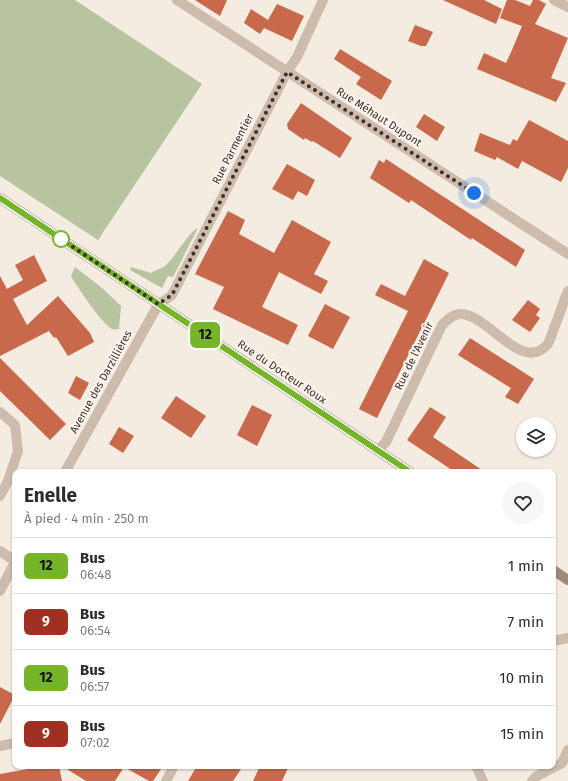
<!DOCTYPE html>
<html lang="fr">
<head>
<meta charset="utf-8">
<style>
  body { margin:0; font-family:"Fira Sans",sans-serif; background:#f7f7f7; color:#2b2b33; height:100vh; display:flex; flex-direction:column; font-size:15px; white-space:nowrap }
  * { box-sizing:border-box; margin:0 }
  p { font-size:13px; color:#7c7c81 }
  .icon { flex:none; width:22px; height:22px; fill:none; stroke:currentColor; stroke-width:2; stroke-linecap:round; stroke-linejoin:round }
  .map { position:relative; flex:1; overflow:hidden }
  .details { position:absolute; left:12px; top:469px; width:544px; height:300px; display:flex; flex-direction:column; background:#fff; border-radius:8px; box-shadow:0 1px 3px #0004 }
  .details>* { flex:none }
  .badge { padding:0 8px; border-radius:6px; font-size:14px; line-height:26px }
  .buttons { position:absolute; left:516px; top:417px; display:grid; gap:8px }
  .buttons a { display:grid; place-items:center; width:40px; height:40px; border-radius:50%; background:#fff; box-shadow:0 1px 3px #0004; font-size:20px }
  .you { position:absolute; width:20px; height:20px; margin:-10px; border:3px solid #fff; border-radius:50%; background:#1a73e8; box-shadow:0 0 0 6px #1a73e833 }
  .map>.badge { position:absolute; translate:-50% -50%; box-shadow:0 0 0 2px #fff }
  .round { display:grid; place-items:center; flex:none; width:42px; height:42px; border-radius:21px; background:#f7f7f7 }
  .summary { display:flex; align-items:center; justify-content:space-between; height:68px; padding:0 12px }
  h1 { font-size:19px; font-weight:700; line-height:30px }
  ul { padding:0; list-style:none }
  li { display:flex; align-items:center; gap:12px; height:56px; padding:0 12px; border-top:1px solid #e1e1e2 }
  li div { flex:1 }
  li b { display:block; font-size:15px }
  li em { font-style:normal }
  li .badge { min-width:44px; font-weight:700; text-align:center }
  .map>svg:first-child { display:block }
  .green { fill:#b8c4a0 }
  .building { fill:#c8694b }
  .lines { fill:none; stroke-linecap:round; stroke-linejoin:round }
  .street { stroke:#cdbbac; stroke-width:10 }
  .secondary { stroke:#a18a7d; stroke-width:10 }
  .line-casing { stroke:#fff; stroke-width:9 }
  .line { stroke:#76b529; stroke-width:6 }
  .walk { stroke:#3b302b; stroke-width:4; stroke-dasharray:0 7.2 }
  .stop-dot { fill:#fff; stroke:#76b529; stroke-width:2 }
  .labels { text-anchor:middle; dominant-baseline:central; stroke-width:4; stroke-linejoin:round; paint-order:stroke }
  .street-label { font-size:11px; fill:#3b302b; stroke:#fbf5ee }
</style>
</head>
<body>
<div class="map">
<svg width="568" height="781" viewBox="0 0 568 781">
  <rect width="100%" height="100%" fill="#f4ebe1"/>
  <!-- green -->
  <path class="green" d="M0,0h75l127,84 -104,156 -98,-64z
    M198,228l-25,49 -5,-1 -6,12 -32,-18 1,-3 20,6c4,-3 10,-4 14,-7 10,-8 25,-36 33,-38z
    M75,267l27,21 19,18 -2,23c-3,0 -4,1 -7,0 -9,-4 -35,-42 -41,-53z"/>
  <!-- building -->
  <path class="building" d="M195,0h32l-7,16z
    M443,0h41l18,9 -6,15z
    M507,0h8l15,6 3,-6h6l7,4 -11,20 33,14 -17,40 15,5 -10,19 -79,-33 7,-16 22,10 6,-13 10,-24 -22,-8z
    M277,4l27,12 -12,25 -28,-13 -4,6 -16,-11 7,-14 17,11z
    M415,25l18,7 -7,14h-5l-13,-5z
    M340,49l52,32 -11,19 -25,-16 5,-7 -27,-18z
    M301,103l51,35 -12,20 -27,-17 -1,1 -7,-4 -1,2 -16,-11 -1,-5z
    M424,114l21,13 -8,14 -21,-14z
    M529,120l39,21v27l-7,14 -39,-21 -4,8 -21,-12 -2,3 -21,-9 6,-18 30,12 3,-6 4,2z
    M386,159l139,91 -9,17 -44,-29 -1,2 -60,-40 -2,3 -39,-25 9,-18 5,3z
    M287,164l28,16 -8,16 -9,-5 -5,9 -21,-11z
    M228,211l17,9 -6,14 35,19 18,-33 39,22 -17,32 14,7 -7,13 -42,-22 -17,35 36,18 -10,20 -75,-36 11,-22 -29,-13z
    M34,255l13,26 -34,18 14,26 31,-29 32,37 4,9 -26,14 -12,-19 -2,1 -5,-7 -49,25v-80l7,13 16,-9 -8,-15z
    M424,259l25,14 -72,145 -18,-9 49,-98 -33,-16 6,-11 24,12z
    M528,300l12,9 -4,6 4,3 -10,14 -18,-12z
    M325,304l25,13 -17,32 -25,-13z
    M470,338l64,41 -16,25 -13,-7 6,-9 -53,-33z
    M0,358l66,66 -16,16 -50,-49z
    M76,376l13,7 -9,17 -12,-7z
    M176,396l30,20 -15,22 -30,-20z
    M252,405l20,10 -15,31 -20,-11z
    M430,407l16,10 -13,20 52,35h-30l-48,-32z
    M119,427l15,9 -11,17 -14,-9z
    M0,687l15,8 -15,29z
    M34,766h25l3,15h-62v-7l34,-6z
    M62,766h101l-10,15h-4l-25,-14 -9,14h-29z
    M197,766h46l-10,15h-45z
    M260,766h29l-7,15h-29z"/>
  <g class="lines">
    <!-- street -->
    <path class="street" d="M177,0l391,254
      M554,0l14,7
      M0,412l15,13 3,26 -10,30 -8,15
      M378,450l8,-8 56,-117c5,-5 10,-10 17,-11 28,-2 62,60 88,31 3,-4 5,-11 7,-17 5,-12 9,-25 14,-37
      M65,472l93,-167 14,-10 115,-223 10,-15 26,-57
      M0,551l15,10
      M0,591l15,-29
      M553,641l15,-3
      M0,746l15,-3
      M476,766l7,15
      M166,781l8,-15
      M532,781l5,-5 25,-13 6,-13"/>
    <!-- secondary -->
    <path class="secondary" d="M0,198l410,274
      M553,570l15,10"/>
  </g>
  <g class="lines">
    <!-- line casing -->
    <g class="line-casing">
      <path id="line" d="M0,198l410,274"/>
    </g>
    <!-- line -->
    <use href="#line" class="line"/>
    <!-- walk -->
    <path class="walk" d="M61,239l97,65 14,-9 115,-223 187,121"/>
  </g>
  <!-- markers -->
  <circle class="stop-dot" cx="61" cy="239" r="8"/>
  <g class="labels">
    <!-- street labels -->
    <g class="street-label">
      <text transform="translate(379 117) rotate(33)">Rue Méhaut Dupont</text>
      <text transform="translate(233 149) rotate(-63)">Rue Parmentier</text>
      <text transform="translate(414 356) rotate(-64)">Rue de l'Avenir</text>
      <text transform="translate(282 372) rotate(34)">Rue du Docteur Roux</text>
      <text transform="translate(101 382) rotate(-61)">Avenue des Darzillières</text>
    </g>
  </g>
</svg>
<div class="buttons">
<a><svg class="icon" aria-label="layers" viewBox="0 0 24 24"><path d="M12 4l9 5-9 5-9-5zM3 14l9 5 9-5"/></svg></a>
</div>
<div class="you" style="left:474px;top:193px"></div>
<b class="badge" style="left:205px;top:335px;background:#76b529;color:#111">12</b>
<section class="details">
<div class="summary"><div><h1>Enelle</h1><p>À pied · 4 min · 250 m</p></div><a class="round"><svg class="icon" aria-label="heart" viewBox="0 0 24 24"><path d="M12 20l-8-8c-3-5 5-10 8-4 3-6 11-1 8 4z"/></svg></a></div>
<ul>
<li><span class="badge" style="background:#76b529;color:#111">12</span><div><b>Bus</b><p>06:48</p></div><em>1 min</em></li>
<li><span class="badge" style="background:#a03122;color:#fff">9</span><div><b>Bus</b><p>06:54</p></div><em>7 min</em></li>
<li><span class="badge" style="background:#76b529;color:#111">12</span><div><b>Bus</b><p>06:57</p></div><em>10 min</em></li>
<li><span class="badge" style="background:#a03122;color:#fff">9</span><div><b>Bus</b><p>07:02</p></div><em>15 min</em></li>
</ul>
</section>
</div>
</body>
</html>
